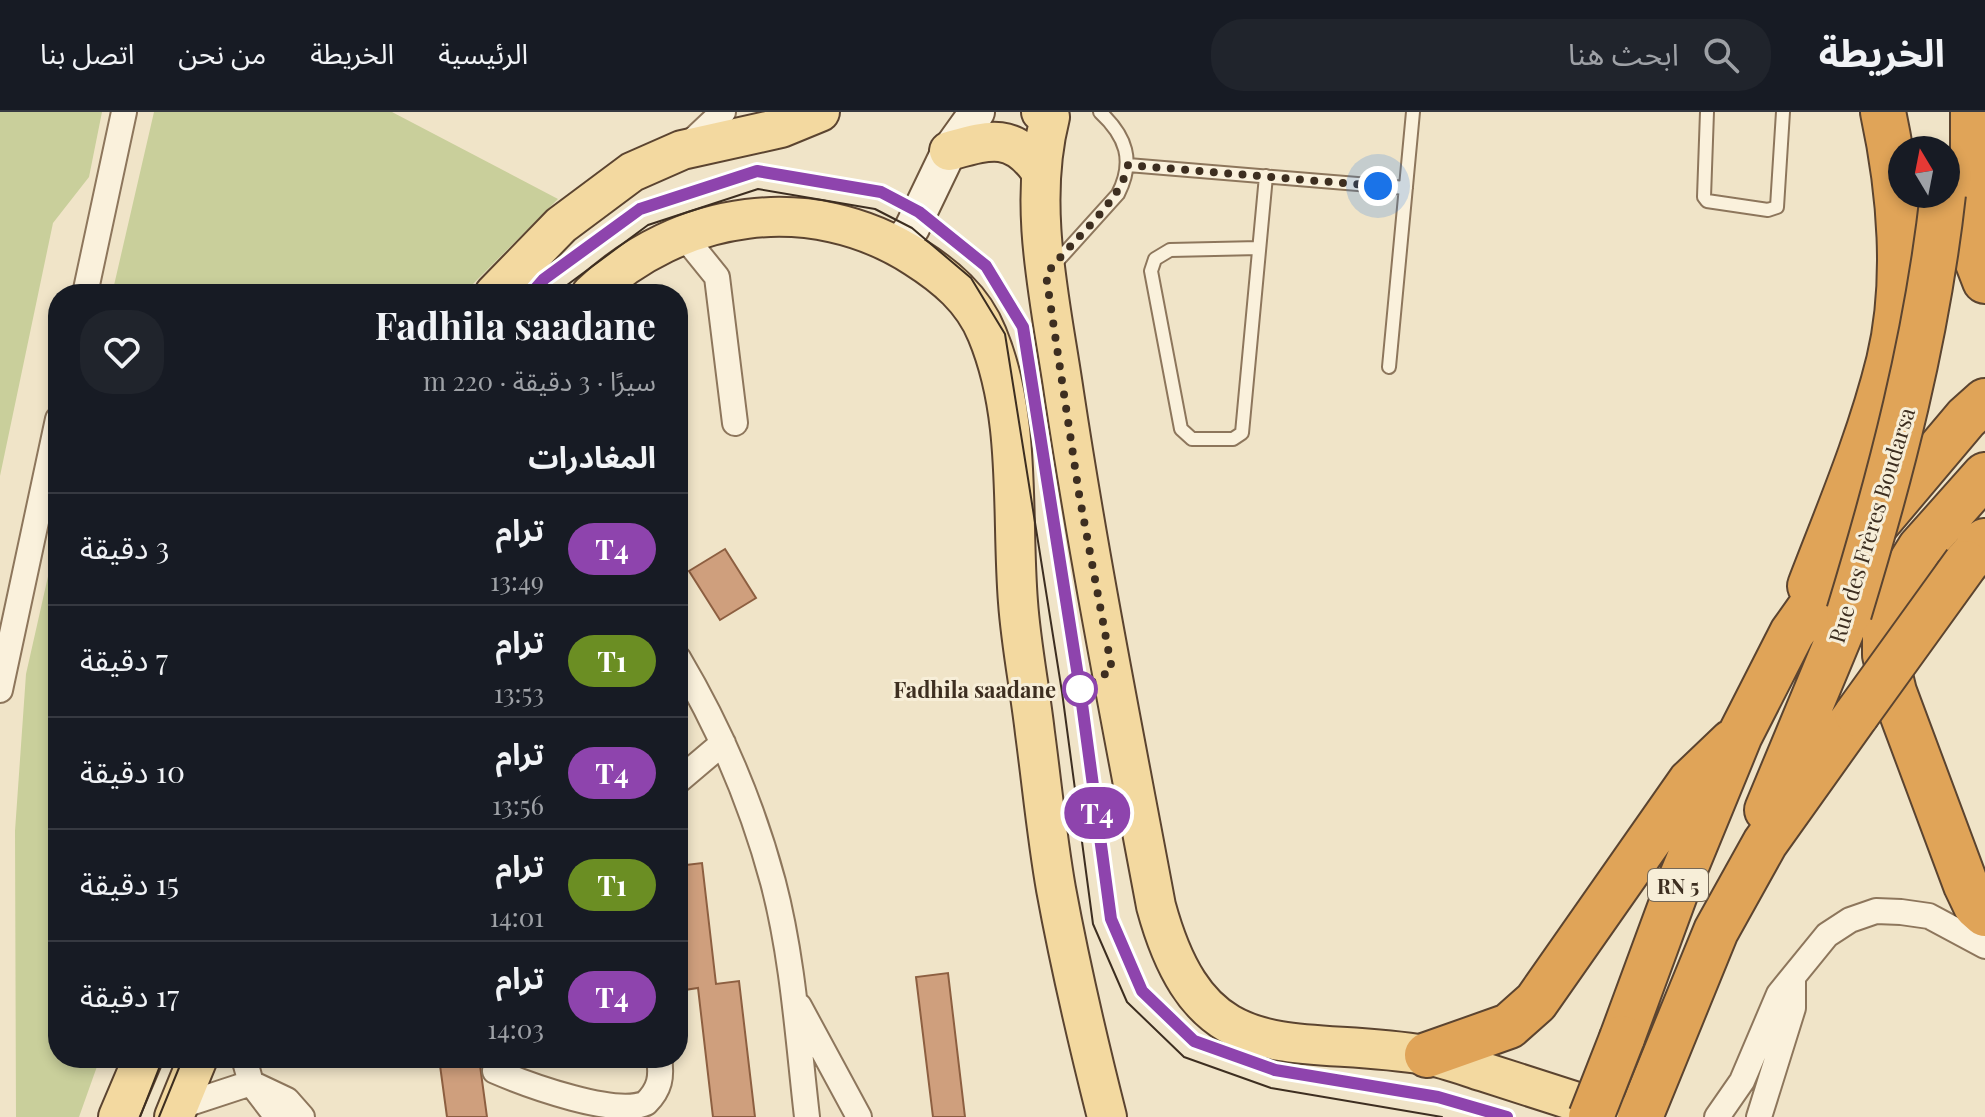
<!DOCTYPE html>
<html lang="ar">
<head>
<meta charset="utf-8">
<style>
  body { margin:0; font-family:"Playfair Display","Noto Sans Arabic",serif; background:#20242c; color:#f1f3f6; direction:rtl; height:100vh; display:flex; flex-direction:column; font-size:30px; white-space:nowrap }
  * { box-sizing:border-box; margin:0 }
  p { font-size:26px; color:#9ea1a6 }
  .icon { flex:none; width:44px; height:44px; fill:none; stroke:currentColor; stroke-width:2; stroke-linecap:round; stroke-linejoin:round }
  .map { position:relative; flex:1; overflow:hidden; direction:ltr }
  .side { position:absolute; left:48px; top:172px; width:640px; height:784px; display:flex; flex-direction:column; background:#171b24; border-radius:32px; box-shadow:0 4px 12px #0003; direction:rtl }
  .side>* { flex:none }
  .badge { padding:0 16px; border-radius:26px; font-size:28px; line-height:52px }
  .needle { width:52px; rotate:350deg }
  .tools { position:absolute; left:1888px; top:24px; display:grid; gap:16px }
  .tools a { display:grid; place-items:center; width:72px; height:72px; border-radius:50%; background:#171b24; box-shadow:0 4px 12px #0003; font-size:40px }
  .you { position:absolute; width:40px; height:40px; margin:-20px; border:6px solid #fff; border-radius:50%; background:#1a73e8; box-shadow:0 0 0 12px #1a73e833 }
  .map>.badge { position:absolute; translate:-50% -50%; box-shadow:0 0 0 4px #fff }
  h2 { padding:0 32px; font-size:30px; line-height:72px }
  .round { display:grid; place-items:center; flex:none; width:84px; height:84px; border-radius:32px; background:#20242c }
  .head { display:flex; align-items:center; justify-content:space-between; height:136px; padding:0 32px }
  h1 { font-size:38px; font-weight:700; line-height:60px }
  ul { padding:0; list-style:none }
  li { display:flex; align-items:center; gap:24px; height:112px; padding:0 32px; border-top:2px solid #363941 }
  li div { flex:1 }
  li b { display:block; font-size:30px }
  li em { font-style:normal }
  li .badge { min-width:88px; font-weight:700; text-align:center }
  header { display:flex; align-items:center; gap:48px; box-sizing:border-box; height:112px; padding:0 40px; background:#171b24; border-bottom:2px solid #363941 }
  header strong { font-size:38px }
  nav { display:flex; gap:44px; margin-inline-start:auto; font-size:28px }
  .search { width:560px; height:72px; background:#20242c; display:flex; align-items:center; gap:20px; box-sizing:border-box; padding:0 28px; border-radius:32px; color:#9ea1a6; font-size:30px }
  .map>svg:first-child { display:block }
  .green { fill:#c9cf9b }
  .building { fill:#cf9f7d; stroke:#8d5f41; stroke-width:2 }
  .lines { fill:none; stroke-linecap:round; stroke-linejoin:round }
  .lane-casing { stroke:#8d765c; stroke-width:16 }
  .street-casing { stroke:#8d765c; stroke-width:28 }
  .secondary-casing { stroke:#6f573f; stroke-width:38 }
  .primary-casing { stroke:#5b4430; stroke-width:42 }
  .highway-casing { stroke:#5b4430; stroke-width:48 }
  .lane { stroke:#faf1dc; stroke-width:12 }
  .street { stroke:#faf1dc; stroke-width:24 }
  .secondary { stroke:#faf1dc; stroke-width:34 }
  .primary { stroke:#f3d9a0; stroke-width:38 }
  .highway { stroke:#e0a458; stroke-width:44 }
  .tram { stroke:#3d2e20; stroke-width:2 }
  .highway-bridge-casing { stroke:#5b4430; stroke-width:48; stroke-linecap:butt }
  .highway-bridge { stroke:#e0a458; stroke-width:44 }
  .line-casing { stroke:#fff; stroke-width:18 }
  .line { stroke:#8e44ad; stroke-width:12 }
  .walk { stroke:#3d2e20; stroke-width:8; stroke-dasharray:0 14.4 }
  .stop-dot { fill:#fff; stroke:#8e44ad; stroke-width:4 }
  .labels { text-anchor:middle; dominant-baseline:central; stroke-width:6; stroke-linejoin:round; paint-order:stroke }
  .shield { fill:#f7eed8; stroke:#756857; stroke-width:2 }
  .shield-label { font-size:20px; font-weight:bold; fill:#3d2e20 }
  .street-label { font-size:22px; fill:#3d2e20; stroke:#f7eed8 }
  .stop-label { font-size:22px; font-weight:bold; fill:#3d2e20; stroke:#f7eed8; text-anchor:end }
</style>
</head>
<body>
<header>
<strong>الخريطة</strong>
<div class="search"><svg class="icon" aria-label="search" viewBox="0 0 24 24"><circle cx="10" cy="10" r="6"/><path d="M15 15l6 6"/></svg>ابحث هنا</div>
<nav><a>الرئيسية</a><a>الخريطة</a><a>من نحن</a><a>اتصل بنا</a></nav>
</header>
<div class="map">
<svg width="1985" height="1005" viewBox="0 0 1985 1005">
  <rect width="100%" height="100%" fill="#f0e4c8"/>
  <!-- green -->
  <path class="green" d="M0,0h102l-13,65 -36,46 -53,253z
    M154,0h238l166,87 -95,95h-351z
    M58,420v526h42l-21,59h-63l-1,-286 11,-157z"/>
  <!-- building -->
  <path class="building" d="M725,437l31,49 -36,22 -31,-49z
    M702,751l14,121 23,-3 16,136h-42l-15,-129 -20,3v-125z
    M948,861l17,144h-32l-17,-140z
    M439,946h40l8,59h-40z"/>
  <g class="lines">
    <!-- lane casing -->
    <g class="lane-casing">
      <path id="lane" d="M1707,0l-3,85 3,4 61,9 9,-3 6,-95
        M1128,53l278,23
        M1259,136l-89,2 -15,9 -4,12 30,158 11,10h41l9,-6 24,-257
        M1053,154l65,-72c17,-33 8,-58 -18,-82
        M1389,255l24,-255"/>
    </g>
    <!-- street casing -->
    <g class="street-casing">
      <path id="street" d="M687,34l36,-34
        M683,123l34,42 18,146
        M85,182l39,-182
        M678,546c41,69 74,146 95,224 20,76 25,157 34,235
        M0,578l58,-271
        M678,669l45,-38
        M799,894l60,111
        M244,946l7,25 26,34
        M495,959c35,15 121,46 151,32 14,-14 16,-26 13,-45
        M178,995l73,-24 36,17 15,17
        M1717,1005l25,-36 37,-87 48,-59 23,-15 26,-9 25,1 28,4 56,30
        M1759,1005l34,-109v-30"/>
    </g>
    <!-- secondary casing -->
    <g class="secondary-casing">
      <path id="secondary" d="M899,134l13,-18 37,-77 28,-39"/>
    </g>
    <!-- primary casing -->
    <g class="primary-casing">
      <path id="primary" d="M1041,0l9,5c-23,90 1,186 14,276 26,172 60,342 92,513 46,169 133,127 269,149 20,3 40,11 59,17 47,15 93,30 140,45
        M949,39c40,-11 63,-19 90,18
        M494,182l67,-69 71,-53 50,-22 99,-22 39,-16
        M591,182c88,-84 220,-104 324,-37 30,19 58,42 72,77 35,84 24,179 31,268 3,43 12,87 17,131 7,52 12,105 21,156 14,76 32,153 51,228
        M118,1005l25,-59
        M174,1005l24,-59"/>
    </g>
    <!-- highway casing -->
    <g class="highway-casing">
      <path id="highway" d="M1973,0v138l12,31
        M1985,363l-65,73 -25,40 -10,37v30l9,37 72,193 10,21 9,8
        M1966,451l19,-22
        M1810,474c28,-73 60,-148 79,-225 19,-79 11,-170 -6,-249
        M1767,698l82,-197
        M1622,926l56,-152 62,-151 52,-102 39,-55 135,-160 19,-17
        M1427,943l82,-29 27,-24 154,-220 42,-40
        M1640,1005l76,-186 49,-88 92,-129"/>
    </g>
    <!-- lane -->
    <use href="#lane" class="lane"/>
    <!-- street -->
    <use href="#street" class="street"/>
    <!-- secondary -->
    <use href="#secondary" class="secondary"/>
    <!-- primary -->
    <use href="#primary" class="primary"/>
    <!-- highway -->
    <use href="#highway" class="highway"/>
    <!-- tram -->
    <path class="tram" d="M531,182l13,-15 96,-70 117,-38 124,21 38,20 67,54 37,61 57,362 31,230 31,72 52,50 81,29 163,27 69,20
      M555,182l93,-69 110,-36 117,20 37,19 59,50 34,56 57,358 31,232 34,78 57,55 87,31 171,29
      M140,1005l23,-59
      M159,1005l24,-59"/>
    <!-- highway-bridge casing -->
    <g class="highway-bridge-casing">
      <path id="highway-bridge" d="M1849,501c42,-138 78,-275 94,-419
        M1857,602l109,-151
        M1591,1005l31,-79"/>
    </g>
    <!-- highway-bridge -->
    <use href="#highway-bridge" class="highway-bridge"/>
  </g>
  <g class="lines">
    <!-- line casing -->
    <g class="line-casing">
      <path id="line" d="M531,182l13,-15 96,-70 117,-38 124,21 38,20 67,54 37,61 57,362 31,230 31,72 52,50 81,29 163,27 69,20"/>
    </g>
    <!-- line -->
    <use href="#line" class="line"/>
    <!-- walk -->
    <path class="walk" d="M1080,577l32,-19 -33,-176 -33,-219c24,-34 75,-72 82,-110l250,21"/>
  </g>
  <!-- markers -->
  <circle class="stop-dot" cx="1080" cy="577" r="16"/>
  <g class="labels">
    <!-- shield labels -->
    <rect class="shield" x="1648" y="757" width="60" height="32" rx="6"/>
    <g class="shield-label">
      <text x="1678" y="773">RN 5</text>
    </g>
    <!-- street labels -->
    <g class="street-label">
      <text transform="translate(1871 413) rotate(-73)">Rue des Frères Boudarsa</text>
    </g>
    <!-- stop labels -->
    <g class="stop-label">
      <text x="1056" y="577">Fadhila saadane</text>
    </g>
  </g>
</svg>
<div class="tools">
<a><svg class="needle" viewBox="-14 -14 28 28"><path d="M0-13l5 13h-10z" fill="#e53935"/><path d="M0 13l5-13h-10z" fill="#9ea1a6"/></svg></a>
</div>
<div class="you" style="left:1378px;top:74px"></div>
<b class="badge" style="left:1097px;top:701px;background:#8e44ad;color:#fff">T4</b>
<section class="side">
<div class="head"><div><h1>Fadhila saadane</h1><p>سيرًا · 3 دقيقة · 220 m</p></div><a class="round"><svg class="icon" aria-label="heart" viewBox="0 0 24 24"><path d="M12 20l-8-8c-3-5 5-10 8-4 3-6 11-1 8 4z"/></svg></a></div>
<h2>المغادرات</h2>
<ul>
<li><span class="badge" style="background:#8e44ad;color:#fff">T4</span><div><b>ترام</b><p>13:49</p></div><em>3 دقيقة</em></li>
<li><span class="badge" style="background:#6b8e23;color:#fff">T1</span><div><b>ترام</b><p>13:53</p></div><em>7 دقيقة</em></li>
<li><span class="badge" style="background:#8e44ad;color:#fff">T4</span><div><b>ترام</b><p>13:56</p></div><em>10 دقيقة</em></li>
<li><span class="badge" style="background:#6b8e23;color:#fff">T1</span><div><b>ترام</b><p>14:01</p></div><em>15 دقيقة</em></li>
<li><span class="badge" style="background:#8e44ad;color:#fff">T4</span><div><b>ترام</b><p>14:03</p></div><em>17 دقيقة</em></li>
</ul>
</section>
</div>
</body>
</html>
